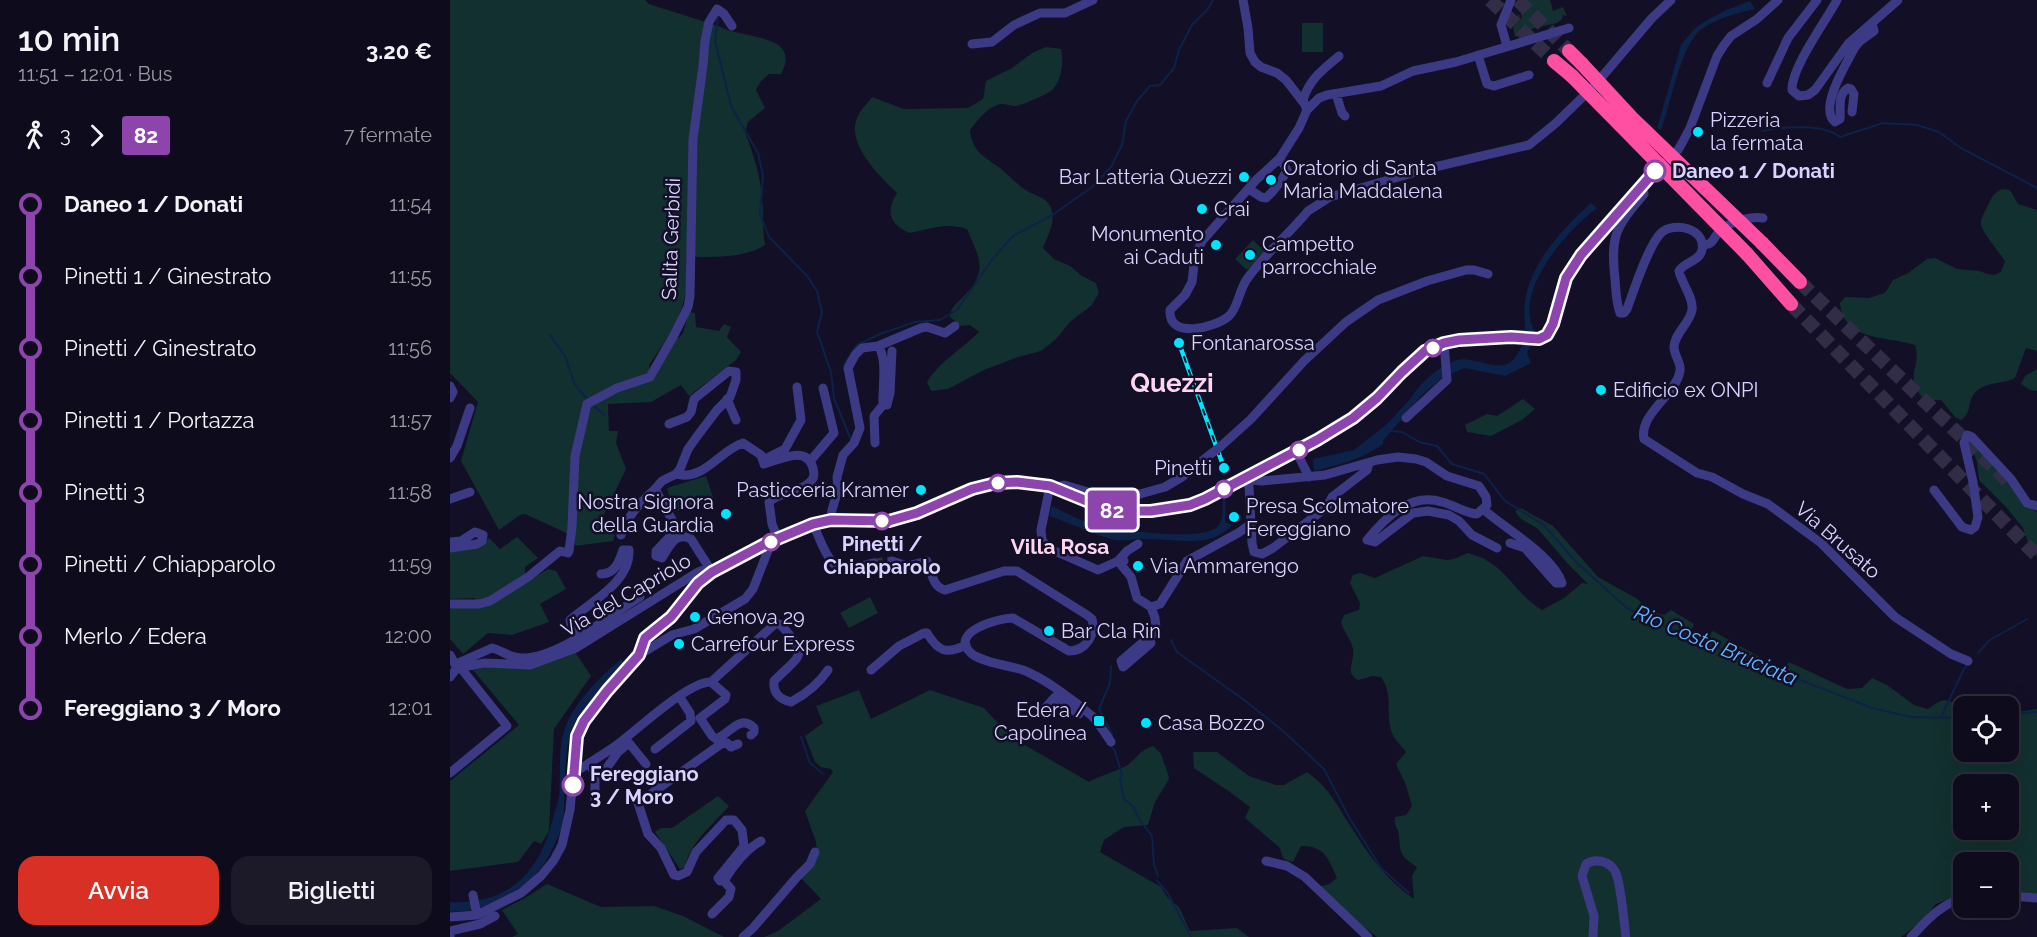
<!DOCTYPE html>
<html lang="it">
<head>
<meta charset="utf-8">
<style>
  body { margin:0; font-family:Raleway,sans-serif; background:#1c1929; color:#f1f3f6; height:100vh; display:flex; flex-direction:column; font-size:22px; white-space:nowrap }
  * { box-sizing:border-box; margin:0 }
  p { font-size:20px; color:#9b9ba3 }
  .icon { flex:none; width:33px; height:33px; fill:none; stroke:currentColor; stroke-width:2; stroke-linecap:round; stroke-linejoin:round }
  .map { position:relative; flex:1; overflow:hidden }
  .panel { display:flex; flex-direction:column; background:#0e0b1c; width:450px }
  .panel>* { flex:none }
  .badge { padding:0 12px; border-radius:4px; font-size:21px; line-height:39px }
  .tools { position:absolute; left:1503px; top:696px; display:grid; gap:12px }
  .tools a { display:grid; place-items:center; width:66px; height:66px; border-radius:12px; background:#0e0b1c; box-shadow:0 6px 24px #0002,0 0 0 2px #2e2b3b; font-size:30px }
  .map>.badge { position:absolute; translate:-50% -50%; box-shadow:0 0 0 3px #fff }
  .legs { display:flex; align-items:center; gap:9px; height:66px; padding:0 18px; font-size:20px }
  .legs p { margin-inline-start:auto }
  .head { display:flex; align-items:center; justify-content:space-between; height:102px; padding:0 18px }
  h1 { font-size:33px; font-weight:600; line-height:45px }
  .cta { display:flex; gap:12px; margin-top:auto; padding:12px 18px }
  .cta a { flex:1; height:69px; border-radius:18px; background:#d93025; color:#fff; font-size:24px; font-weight:600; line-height:69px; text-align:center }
  .cta a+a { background:#1c1929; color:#f1f3f6 }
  ul { padding:0 18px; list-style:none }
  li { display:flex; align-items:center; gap:21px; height:72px; font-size:22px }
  li i { display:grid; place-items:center; width:9px; height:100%; margin:0 8px; background:currentColor }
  li i::after { content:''; width:15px; height:15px; margin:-8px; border:4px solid; border-radius:50%; background:#0e0b1c }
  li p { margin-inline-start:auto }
  li:first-child i { background:linear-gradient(#0000 50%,currentColor 0) }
  li:last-child i { background:linear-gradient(currentColor 50%,#0000 0) }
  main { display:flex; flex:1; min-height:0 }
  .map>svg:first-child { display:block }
  .green { fill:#12302f; fill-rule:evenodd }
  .water { fill:#0c2248 }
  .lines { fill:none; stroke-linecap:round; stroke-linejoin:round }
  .stream { stroke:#0c2248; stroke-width:2 }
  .minor-tunnel { stroke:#312d47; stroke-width:9; stroke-dasharray:9 4.5; stroke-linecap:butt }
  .highway-tunnel { stroke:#312d47; stroke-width:14; stroke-dasharray:14 7; stroke-linecap:butt }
  .minor { stroke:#3d3a85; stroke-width:9 }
  .highway { stroke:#ff4fa3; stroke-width:14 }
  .rail-casing { stroke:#00e5ff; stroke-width:4.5 }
  .rail { stroke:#130f26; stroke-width:2; stroke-dasharray:7; stroke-linecap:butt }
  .minor-bridge { stroke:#3d3a85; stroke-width:9 }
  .highway-bridge { stroke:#ff4fa3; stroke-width:14 }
  .line-1-casing { stroke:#fff; stroke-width:14 }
  .line-1 { stroke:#8e44ad; stroke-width:9 }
  .poi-dot { fill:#00e5ff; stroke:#130f26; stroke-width:2 }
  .stop-1-dot { fill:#fff; stroke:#8e44ad; stroke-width:3 }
  .labels { text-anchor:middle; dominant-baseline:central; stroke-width:5; stroke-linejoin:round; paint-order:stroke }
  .poi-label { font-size:20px; fill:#d9d4ff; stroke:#130f26; text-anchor:start }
  .stop-label { font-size:20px; font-weight:bold; fill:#d9d4ff; stroke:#130f26; text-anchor:start }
  .street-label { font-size:20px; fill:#d9d4ff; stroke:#130f26 }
  .neighbourhood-label { font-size:21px; font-weight:bold; fill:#ffd6f0; stroke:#130f26 }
  .water-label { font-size:21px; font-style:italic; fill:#62b6ff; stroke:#130f26 }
  .district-label { font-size:26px; font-weight:bold; fill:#ffd6f0; stroke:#130f26 }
</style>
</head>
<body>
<main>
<section class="panel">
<div class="head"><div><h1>10 min</h1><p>11:51 – 12:01 · Bus</p></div><b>3.20 €</b></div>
<div class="legs"><svg class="icon" aria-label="walk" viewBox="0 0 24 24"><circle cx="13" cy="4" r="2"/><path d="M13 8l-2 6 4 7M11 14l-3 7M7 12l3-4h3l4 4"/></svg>3<svg class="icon" aria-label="forward" viewBox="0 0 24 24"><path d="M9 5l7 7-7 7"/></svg><b class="badge" style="background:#8e44ad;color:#fff">82</b><p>7 fermate</p></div>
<ul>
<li><i style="color:#8e44ad"></i><b>Daneo 1 / Donati</b><p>11:54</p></li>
<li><i style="color:#8e44ad"></i><span>Pinetti 1 / Ginestrato</span><p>11:55</p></li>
<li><i style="color:#8e44ad"></i><span>Pinetti / Ginestrato</span><p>11:56</p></li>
<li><i style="color:#8e44ad"></i><span>Pinetti 1 / Portazza</span><p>11:57</p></li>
<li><i style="color:#8e44ad"></i><span>Pinetti 3</span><p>11:58</p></li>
<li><i style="color:#8e44ad"></i><span>Pinetti / Chiapparolo</span><p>11:59</p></li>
<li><i style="color:#8e44ad"></i><span>Merlo / Edera</span><p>12:00</p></li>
<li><i style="color:#8e44ad"></i><b>Fereggiano 3 / Moro</b><p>12:01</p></li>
</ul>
<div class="cta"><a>Avvia</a><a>Biglietti</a></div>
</section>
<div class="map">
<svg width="1587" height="937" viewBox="0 0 1587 937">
  <rect width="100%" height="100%" fill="#130f26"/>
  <!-- green -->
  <path class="green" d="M0,0h195l4,4 72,23c20,12 82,6 60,47h-12l-8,7 -5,9 9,18 -17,14 -3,10c8,21 15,42 17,65 2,16 0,32 3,48 -20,13 -55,13 -79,11 0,10 2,20 1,29 -3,30 -22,57 -38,80l1,13 26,-42 3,2 4,-5 6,-21 6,1 1,14 23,4 5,-7 7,3 -4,10 14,15 -5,8 -47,36 -8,-11 -30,17 -43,2 1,27h9l-2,12 10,26 -26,54 1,3 14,9 -2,6 -38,5v-9l-50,-23 -5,1 -21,15 -38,-69 17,-59 -28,-29z
    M1071,0h29l3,11 10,-4 4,9 -4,-1 -1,4 -5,4 -26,6v3l-16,5c-2,-9 -3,-16 4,-23l1,5 2,-1 -4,-17z
    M852,23h21v29h-21z
    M596,47l15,2c3,11 1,30 -8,40 -4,5 -30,16 -38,17 -6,0 -12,-4 -18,-1 -12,5 -19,15 -27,25 2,22 15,27 30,38 10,8 17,17 29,24 10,5 21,7 23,20 3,12 -5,25 -9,36l11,11 16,7 12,10 14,7 3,10 -8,13 -20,15 -15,18 -15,12 -23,6 -34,13 -36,19 -17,2 -4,-9c12,-20 35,-33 52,-50l-9,-7 -9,1 -11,-9c1,-10 6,-13 12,-19 27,-27 18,-38 5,-69 -23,-7 -35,0 -58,4 -19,-9 -24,-21 -12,-40 -17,-16 -53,-51 -39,-77 3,-7 10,-13 14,-19l32,12 64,-1 15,-9 3,-18 26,-13 20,-15z
    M1552,189l8,1 8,14 19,6v141l-11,-3 -11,30c-13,7 -31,3 -41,16 -7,9 -2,19 -13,26l-6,-3 -14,-17 -16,1c-23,-26 -3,-31 -10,-56 -27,-9 -72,-3 -75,-42l5,-6 24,1 16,-5 8,-13 15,-7 19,-14 8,-1 22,11 23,2 7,3 7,1 7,-3 4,-11c-5,-7 -23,-30 -24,-36 -1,-6 4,-13 6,-18 4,-8 6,-14 15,-18z
    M803,240l12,12 -18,18 -12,-11z
    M1587,369v22l-7,-1 -9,-6 4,-8z
    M1073,399l12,10 -13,11 -31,16 -24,-4 -2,-7 22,-11 10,2z
    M1521,445l5,2 35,38 12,19 14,8v46l-8,-13 -6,-17 -17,-21 -27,-27 -2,-18z
    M256,476l8,24 -40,12 -7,-24z
    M1071,508l32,18 45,51 38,21 16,14 12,3 7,-5 23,14 -4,10 16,4 7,-7 61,34 10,3 5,-6 58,27 15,-1 10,-10 15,7 27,20 14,4 10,-7 6,-2 27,6h-7v46h44l1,-39 28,-4v186l-28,-2 -1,-31h-44l-1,31 -27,11 -14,17 -21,16h-270l-13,-67 -33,-8 7,54 -3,21h-212l-26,-20 -31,-30 9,-3 8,-6c-9,-20 -12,-32 -36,-32l-8,16c-11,-2 -10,-4 -13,-14l-35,-30 5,-11 -23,-17 -33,-22 -1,-16h24l32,24 27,9h8l23,-13c24,17 30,34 46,58 17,27 35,51 61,69l-2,-23 5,-9c-16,-11 -17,-12 -18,-31 0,-7 -6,-11 -4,-19l11,-2 6,-9 -6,-21 -10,-21 10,-12c-4,-6 -11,-11 -14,-19 -7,-19 2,-38 -11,-56l-8,-1 -15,4c-14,-8 -3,-18 -5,-31 -2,-10 -10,-18 -12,-27l3,-7 15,-5 1,-7 -10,-20 3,-8 7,-2 15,5 48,-22 24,4 7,-1 14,-6c39,10 43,38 74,57l22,-12 18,-15 6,1 -21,-21 -29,-34 -18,-11 -5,-7zM1514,784h44v46h-44z
    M67,537l21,21 -13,9v7l-41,27h-7l-3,-3 -24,1v-49l28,-3 11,-9 11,11z
    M98,569l8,2 10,18 -26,15 9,18 -37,13 -24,-2 -25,21 -13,-15v-34l44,-3z
    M420,597l8,16 -29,15 -9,-15z
    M125,652l16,24 -37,53 -5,102 -8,13 -7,-3 -16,21 -68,9v-90l69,-56 -46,-55z
    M409,690l12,29 59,-29 54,18 27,29 78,45c12,-7 26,-10 37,-16 12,-8 12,-15 27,-20l8,8 8,23 -1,4 -13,21 -7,23 -24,2 -20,13 -4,12 61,35 7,11 11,9 11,24 47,-3 12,9h-485l14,-6 43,-32 -21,-22 17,-26 -1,-9 -11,-31 28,-39 -2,-3 -10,-2 -6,-5 -10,-26 18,-13 -7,-17z
    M268,796l11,10c-16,19 -39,36 -44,61l-5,2 -25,-37 6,-4h11z
    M1151,864l10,7 5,13 7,53h-26l-11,-63 2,-7z
    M97,884l54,23 53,-1 29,10 41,21h-212l6,-3 -16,-24 23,-12z"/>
  <!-- water -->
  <path class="water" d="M1300,1l5,8c-18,4 -37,9 -52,19 -22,14 -32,76 -42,102l-4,-2 24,-83 13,-16 10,-7 22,-12z
    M1141,203l6,5c-30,22 -87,86 -61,126l-9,19 4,10 -26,13 -41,-8 -23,11 -20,17 -38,45v3c-20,15 -44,21 -69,27l-1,-12 41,-9 32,-25 25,-27c9,-15 29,-33 46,-38 17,-5 44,15 57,-1 17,-21 8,-35 11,-58 6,-39 37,-72 66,-98z
    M776,496l-1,26 7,3c-20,24 -57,14 -84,14 -11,-1 -22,3 -33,1 -18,-4 -47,-18 -66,-24l3,-10c12,6 25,13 38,17 21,6 115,21 129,2 5,-7 3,-19 4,-27z
    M171,659l3,5c-17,20 -45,47 -54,72 -7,22 -4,63 -7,89 -6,15 -14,33 -24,46 -11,14 -44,33 -61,38 -9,2 -18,2 -28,3v-10c58,3 90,-29 103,-84 2,-7 5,-15 6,-22 2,-20 -1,-46 5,-65 9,-28 35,-53 57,-72z"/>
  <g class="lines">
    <!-- stream -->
    <path class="stream" d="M268,15l-3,26 16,65 27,47 5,23 -3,38 9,23 39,40 9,14 5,21 -5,20 14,40 3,26 17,42
      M1312,131c21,-4 61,-8 78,6l43,-14 34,2 22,7 22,16 76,40
      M100,335l15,21 10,29 12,14
      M403,351l4,-6 23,-11 35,-12 25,-2 17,-10 34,-49 22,-25 38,-20 41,-29 19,-20 11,-22 4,-24 11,-20 13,-15 10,-1 14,-17 5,-18 13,-25 15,-15 6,-10
      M394,365l4,-7
      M143,405l11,10
      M939,431l13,1 17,10 18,4 15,18 32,10 21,27 39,24 32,37 52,47 52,24 192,75 38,9 54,1
      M721,640l6,12 67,48 38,30 42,39 26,50 31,49 28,25
      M1528,653l12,-13 37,-21
      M661,666l-1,17 -11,26 13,25v4
      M1558,714l29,-2
      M1491,717l23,-48 4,-5
      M351,737l9,26 13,11
      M661,746l4,5 7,24 -2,5 3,15 2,5 8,6 6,13 13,17 2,29 4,11
      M707,881l10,11 24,45"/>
    <!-- minor-tunnel -->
    <path class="minor-tunnel" d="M424,563l18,-2"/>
    <!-- highway-tunnel -->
    <path class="highway-tunnel" d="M1040,0l64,61
      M1068,0l51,51
      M1350,282l212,203
      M1341,304l246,252"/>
    <!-- minor -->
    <path class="minor" d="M793,0l5,28 2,25 5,9 6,5 16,6 9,7 17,22
      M1387,0c-11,21 -46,68 -45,90l7,6 9,-1 7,-5 33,-46 50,-44
      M522,44l20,-2 22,-17 26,-12h25l28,-13
      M1057,46l-6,-21 10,-25
      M1028,55l9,29 7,2 35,-11
      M889,56c-16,13 -30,24 -36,44l4,10 -8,18 -19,30 -24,22 -54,61 -7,15 -3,26 -7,13 -15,15c-2,30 45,18 59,6 9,-8 10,-26 18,-37 17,-24 42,-45 61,-68l22,-14 96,-28 103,-24 27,-22 38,-37 58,-68 19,-18
      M1317,83l21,-45 29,-38
      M886,94l6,19 3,3
      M857,110l12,-12 8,-3 54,-9 32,-15 43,-9 113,-34
      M1402,112l2,-18 -3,-5 -3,-1c-11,7 -7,20 -8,31l-5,3c-17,-14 12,-59 20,-75l5,-6 14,-10 -2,-8
      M1191,186l3,8c-28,33 -34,41 -29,85 1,12 1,23 5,34h4l3,-4c7,-19 21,-63 34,-76 13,-12 45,-5 41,17 -2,11 -18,12 -23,21 2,11 15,27 13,39 -2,13 -19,25 -18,38 1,10 9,16 5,27 -6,21 -40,40 -35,64l53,34 15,4 31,17 25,10 53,39 74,74 56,37 17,7
      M799,189l12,8 5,1c8,-7 17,-19 21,-28l-7,-12
      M1252,245c12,0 10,-6 17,-13 9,-10 32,-16 44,-14
      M428,346l43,-18 6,-1 18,6 10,-7
      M0,386l3,6 -3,6
      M277,399l9,21
      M956,418l41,-38 -3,-37
      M219,424l18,-7 4,-5 3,-13 35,-28 7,1v8l-6,17 -13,13 -19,25 -10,14 -8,20 -4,5 -14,7 -7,8 21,38v3l-20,21v5l6,2c6,-9 13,-28 29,-19l21,33
      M425,443l-1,-27 9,-11
      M770,447l31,-28 53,-58 42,-39 32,-22 49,-19 39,-11h8l14,4
      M846,451l13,26
      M0,458l7,-12 13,-38
      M313,460l22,-11 16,-29 -4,-33
      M361,460l23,-27 -11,-45
      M226,474c27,8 44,-24 67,-31l18,12 3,9c17,-5 43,-19 49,4 1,5 2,9 -2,13 -9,11 -30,10 -42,21l3,22 6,15
      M793,479l19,2 63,-6 52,-15 21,-3 18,2 10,3 21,14 32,10 7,11 1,8 -10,9c-12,-1 -23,-9 -35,-12 -32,-10 -57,16 -75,38l8,2 38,-29 15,-2 21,4 10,6 13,14 25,13
      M793,479l6,7 3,57 2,9 8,2 11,-6 54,-41 5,-10 35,-27 2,-7
      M600,486l-9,44 1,10 6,8 50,22 20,-9h6
      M610,486l4,-1 45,13 31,-4 25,-7 17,-10 30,-24
      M1484,490l28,37 9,3 4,-3 3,-10 -5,-35 -9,-39 3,-8 5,2 39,42 16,24 10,3
      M0,499l20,-7
      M1033,509c22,20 70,46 79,74h-6l-31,-35 -15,-5
      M381,520l1,-10 6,-20 -1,-13 6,-22 11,-12 6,-15 -12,-60 7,-13 7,-7 16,-2c10,13 4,43 5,59h4l3,-12 2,-42
      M363,524c6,12 16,46 32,45 9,0 20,-4 29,-6
      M171,535c7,-20 19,-32 34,-46
      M0,542l11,-1 14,-9 8,3 -1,6 -5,3 -27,4
      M442,561l15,5 20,-5c5,11 5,26 18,29l59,-19h13l70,44 5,4c4,15 -6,32 -23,32l-56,-33c-14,0 -65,14 -42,35 9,9 39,13 52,17 21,8 52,31 69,46 7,7 13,17 19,26
      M668,561l13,16 6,21 14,9 4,11 1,11 -2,4 -33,28 2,6 28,-24
      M668,561l9,-10 11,-7
      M0,604h29l11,-3 38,-24 32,-26 8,2 1,-2 3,-24 3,-71 12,-52 30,-16 33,-11 24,-42 14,-28 2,-11 3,-157 10,-73 2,-25 4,-19 8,-13 7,5 8,12
      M701,607l9,-3 27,-43 51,-28 13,-9
      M127,637l-5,-6 -2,-11c20,-18 61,-38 59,-70h-6c-4,12 -8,24 -22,24
      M0,655l7,13 -7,9
      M189,655l33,-20 22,-6 51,-30 8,-10 16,-41v-5
      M8,663l34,-15c11,3 18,10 30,10 38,0 86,-42 118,-61
      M7,668l28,-5 45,2 46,-17 122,-76 11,-4
      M421,670l28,-24 25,-13h3c11,18 19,22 39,12
      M261,682l65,-59 5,2c28,32 21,28 -7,56 -1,12 5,18 17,21 15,-8 27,-17 37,-32
      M596,707l9,-10 24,17
      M164,747l4,5 11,-9 17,21
      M205,749l36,-28 -1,-8 -11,-17
      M139,763l6,11v28
      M0,773l57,-47 -47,-59
      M124,773c13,-9 27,-17 40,-26 20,-14 74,-66 97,-65l15,13 -1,4 -25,19 12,18 4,3c13,-4 24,-26 38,-11v4l-3,3
      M159,774l-3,-5 12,-17
      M816,861l21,5 18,11 63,60
      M274,881c8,-14 22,-32 37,-40
      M23,895l4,20
      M1558,896l29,2
      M262,914l17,-17 2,-8 -7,-8h-4l-2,-3 26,-32 -2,-16 -8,-10h-8l-30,32 -9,20 -9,4 -4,-1 -13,-27 -13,-14 -10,-31 83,-59 6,-1 4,4 7,-3
      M0,917l27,-2 44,-22 20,-17 13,-16 8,-15 8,-35 7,-74 7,-15 23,-30 32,-36 5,-17 27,-21 27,-34 14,-11 53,-28 48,-20 22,-4 54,1 28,-8 55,-24 24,-6 21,-1 33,4 49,20 29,5h23l39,-6 15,-6 124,-65 24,-16 24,-20 25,-26 23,-21 19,-8 15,-3 52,-3 28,2 8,-4 6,-11 13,-46 15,-23 66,-76 31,-29 4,-7 8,-15 27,-72 7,-11 7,-9 26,-17 21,-19
      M0,937v-6l30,-7 15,-8
      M293,937l10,-9 43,-50 14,-14 5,-12
      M1143,937l1,-21 -12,-40 4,-12c10,-6 23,-3 29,7 6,11 9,52 11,66
      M1461,937c17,-18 28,-31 53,-40"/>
    <!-- highway -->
    <path class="highway" d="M1119,51l13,13
      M1104,61l18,15
      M1312,243l38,39
      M1297,254l44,50"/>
    <!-- rail casing -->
    <g class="rail-casing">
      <path id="rail" d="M729,343l45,125"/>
    </g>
    <!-- rail -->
    <use href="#rail" class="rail"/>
    <!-- minor-bridge -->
    <path class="minor-bridge" d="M762,453l8,-6"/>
    <!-- highway-bridge -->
    <path class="highway-bridge" d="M1132,64l50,54 130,125
      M1122,76l175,178"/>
  </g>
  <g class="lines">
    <!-- line-1 casing -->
    <g class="line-1-casing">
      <path id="line-1" d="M123,785l4,-49 7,-15 23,-30 32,-36 6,-17 26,-21 27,-34 14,-11 53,-28 48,-20 18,-4 58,1 28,-8 55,-24 24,-6 21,-1 33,4 49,20 29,5h23l39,-6 15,-6 112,-59 36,-22 24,-20 25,-26 23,-21 19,-8 15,-3 52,-3 28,2 8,-4 6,-11 13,-46 15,-23 74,-84"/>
    </g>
    <!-- line-1 -->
    <use href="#line-1" class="line-1"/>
  </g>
  <!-- markers -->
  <g class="poi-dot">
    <circle cx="1248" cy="132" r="6"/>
    <circle cx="794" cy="177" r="6"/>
    <circle cx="821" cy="180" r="6"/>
    <circle cx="752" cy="209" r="6"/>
    <circle cx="766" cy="245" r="6"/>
    <circle cx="800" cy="255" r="6"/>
    <circle cx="729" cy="343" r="6"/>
    <circle cx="1151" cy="390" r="6"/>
    <circle cx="774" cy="468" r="6"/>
    <circle cx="471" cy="490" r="6"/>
    <circle cx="276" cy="514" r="6"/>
    <circle cx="784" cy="517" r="6"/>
    <circle cx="688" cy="566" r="6"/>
    <circle cx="245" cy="617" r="6"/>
    <circle cx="599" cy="631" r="6"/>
    <circle cx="229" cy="644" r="6"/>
    <rect x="643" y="715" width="12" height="12" rx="3"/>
    <circle cx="696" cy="723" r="6"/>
  </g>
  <g class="stop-1-dot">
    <circle cx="1205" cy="171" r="10"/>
    <circle cx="983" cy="348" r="8"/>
    <circle cx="849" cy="450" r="8"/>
    <circle cx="548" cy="483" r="8"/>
    <circle cx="774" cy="489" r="8"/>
    <circle cx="432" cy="521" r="8"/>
    <circle cx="321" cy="542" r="8"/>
    <circle cx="123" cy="785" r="10"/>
  </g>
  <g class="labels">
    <!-- poi labels -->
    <g class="poi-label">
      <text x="1260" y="120">Pizzeria<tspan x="1260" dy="23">la fermata</tspan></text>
      <text x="833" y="168">Oratorio di Santa<tspan x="833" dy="23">Maria Maddalena</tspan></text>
      <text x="782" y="177" text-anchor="end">Bar Latteria Quezzi</text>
      <text x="764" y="209">Crai</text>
      <text x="754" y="234" text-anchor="end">Monumento<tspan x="754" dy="23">ai Caduti</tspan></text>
      <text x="812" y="244">Campetto<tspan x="812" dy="23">parrocchiale</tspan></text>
      <text x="741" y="343">Fontanarossa</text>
      <text x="1163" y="390">Edificio ex ONPI</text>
      <text x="762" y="468" text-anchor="end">Pinetti</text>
      <text x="459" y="490" text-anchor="end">Pasticceria Kramer</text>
      <text x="264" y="502" text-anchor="end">Nostra Signora<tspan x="264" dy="23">della Guardia</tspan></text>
      <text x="796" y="506">Presa Scolmatore<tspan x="796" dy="23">Fereggiano</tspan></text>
      <text x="700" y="566">Via Ammarengo</text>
      <text x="257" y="617">Genova 29</text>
      <text x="611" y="631">Bar Cla Rin</text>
      <text x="241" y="644">Carrefour Express</text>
      <text x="637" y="710" text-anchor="end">Edera /<tspan x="637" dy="23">Capolinea</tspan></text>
      <text x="708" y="723">Casa Bozzo</text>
    </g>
    <!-- stop labels -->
    <g class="stop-label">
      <text x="1222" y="171">Daneo 1 / Donati</text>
      <text x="432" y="544" text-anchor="middle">Pinetti /<tspan x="432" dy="23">Chiapparolo</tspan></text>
      <text x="140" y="774">Fereggiano<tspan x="140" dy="23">3 / Moro</tspan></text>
    </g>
    <!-- street labels -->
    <g class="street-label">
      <text transform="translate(221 239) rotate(-88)">Salita Gerbidi</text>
      <text transform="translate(1388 540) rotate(41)">Via Brusato</text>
      <text transform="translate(176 595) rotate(-30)">Via del Capriolo</text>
    </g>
    <!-- neighbourhood labels -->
    <g class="neighbourhood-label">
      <text x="610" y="546">Villa Rosa</text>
    </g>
    <!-- water labels -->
    <g class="water-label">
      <text transform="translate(1266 645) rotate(23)">Rio Costa Bruciata</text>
    </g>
    <!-- district labels -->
    <g class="district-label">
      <text x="722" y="383">Quezzi</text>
    </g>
  </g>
</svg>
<div class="tools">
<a><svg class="icon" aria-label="locate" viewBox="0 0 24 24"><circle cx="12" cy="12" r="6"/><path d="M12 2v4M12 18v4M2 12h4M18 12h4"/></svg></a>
<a>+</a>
<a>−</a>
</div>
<b class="badge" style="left:662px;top:510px;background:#8e44ad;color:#fff">82</b>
</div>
</main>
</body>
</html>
